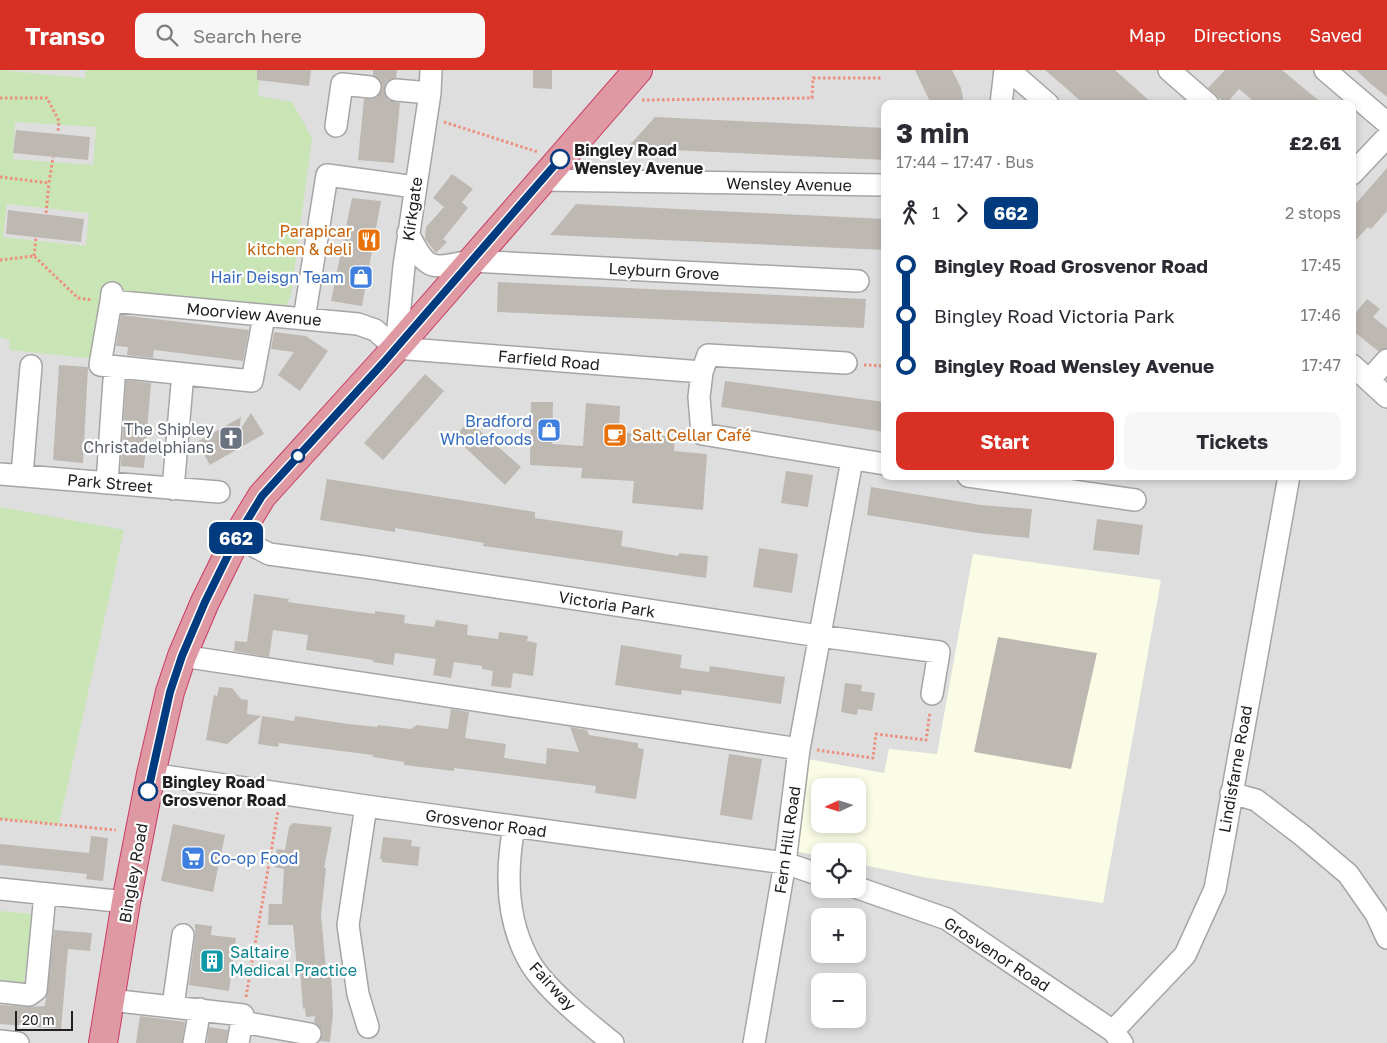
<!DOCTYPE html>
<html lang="en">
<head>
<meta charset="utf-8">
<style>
  body { margin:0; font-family:"Golos Text",sans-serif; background:#f7f7f7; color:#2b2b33; height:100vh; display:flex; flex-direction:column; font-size:19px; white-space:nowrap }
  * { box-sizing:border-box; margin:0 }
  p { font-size:16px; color:#7c7c81 }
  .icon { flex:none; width:28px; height:28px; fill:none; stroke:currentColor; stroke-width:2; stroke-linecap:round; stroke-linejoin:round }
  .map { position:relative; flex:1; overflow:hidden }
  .panel { position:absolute; left:881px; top:30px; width:475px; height:380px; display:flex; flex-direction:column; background:#fff; border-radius:10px; box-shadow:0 2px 8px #0003 }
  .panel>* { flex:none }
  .badge { padding:0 10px; border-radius:8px; font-size:18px; line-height:32px }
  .needle { width:32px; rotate:266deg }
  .buttons { position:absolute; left:811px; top:708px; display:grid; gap:10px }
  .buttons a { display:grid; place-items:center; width:55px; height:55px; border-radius:10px; background:#fff; box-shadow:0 2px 8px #0003; font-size:25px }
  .scale { position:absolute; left:15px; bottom:12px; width:58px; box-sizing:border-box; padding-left:5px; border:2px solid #212121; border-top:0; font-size:14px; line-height:18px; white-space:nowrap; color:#212121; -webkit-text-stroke:4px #fff; paint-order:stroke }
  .map>.badge { position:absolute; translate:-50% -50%; box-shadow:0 0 0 2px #fff }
  .legs { display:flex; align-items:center; gap:8px; height:55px; padding:0 15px; font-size:16px }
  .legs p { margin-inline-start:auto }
  .head { display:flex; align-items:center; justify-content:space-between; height:85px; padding:0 15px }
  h1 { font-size:28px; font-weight:700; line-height:38px }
  .button { display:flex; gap:10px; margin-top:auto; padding:10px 15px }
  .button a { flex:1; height:58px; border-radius:10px; background:#d93025; color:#fff; font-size:20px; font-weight:700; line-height:58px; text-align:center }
  .button a+a { background:#f7f7f7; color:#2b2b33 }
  ul { padding:0 15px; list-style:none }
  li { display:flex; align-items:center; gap:18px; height:50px; font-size:19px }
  li i { display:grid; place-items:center; width:8px; height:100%; margin:0 6px; background:currentColor }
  li i::after { content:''; width:12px; height:12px; margin:-6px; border:4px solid; border-radius:50%; background:#fff }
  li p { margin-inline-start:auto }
  li:first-child i { background:linear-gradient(#0000 50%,currentColor 0) }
  li:last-child i { background:linear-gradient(currentColor 50%,#0000 0) }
  header { display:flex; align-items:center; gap:30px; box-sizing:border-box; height:70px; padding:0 25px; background:#d93025; color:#fff }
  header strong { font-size:24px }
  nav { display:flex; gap:28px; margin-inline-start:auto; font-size:18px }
  .search { width:350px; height:45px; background:#f7f7f7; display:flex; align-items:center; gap:12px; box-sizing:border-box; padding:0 18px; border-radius:10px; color:#7c7c81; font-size:19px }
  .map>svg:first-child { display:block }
  .residential { fill:#dfdede; fill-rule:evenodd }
  .education { fill:#fbfce6; fill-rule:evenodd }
  .grass { fill:#cae5b5; fill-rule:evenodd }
  .building { fill:#beb8b2 }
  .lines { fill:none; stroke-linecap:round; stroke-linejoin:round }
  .minor-casing { stroke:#a5a5a5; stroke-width:24 }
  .highway-casing { stroke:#ca3a64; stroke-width:30 }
  .path { stroke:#ec8f7e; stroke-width:3; stroke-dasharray:2.5 2.5; stroke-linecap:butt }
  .minor { stroke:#fff; stroke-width:21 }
  .highway { stroke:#df99a3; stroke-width:28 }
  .line-1-casing { stroke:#fff; stroke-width:11 }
  .line-1 { stroke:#003b80; stroke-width:8 }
  .stop-1-dot { fill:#fff; stroke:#003b80; stroke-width:2.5 }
  .labels { text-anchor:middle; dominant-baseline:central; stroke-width:4.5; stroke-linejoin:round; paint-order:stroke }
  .stop-label { font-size:16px; font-weight:bold; fill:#212121; stroke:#fff; text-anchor:start }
  .street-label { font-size:16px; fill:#212121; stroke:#fff }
  .food-label { font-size:16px; fill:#c56008; stroke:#fff; text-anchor:end }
  .shop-label { font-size:16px; fill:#366cbe; stroke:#fff; text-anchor:end }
  .worship-label { font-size:16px; fill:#5b616d; stroke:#fff; text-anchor:end }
  .culture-label { font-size:16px; fill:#0d838f; stroke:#fff; text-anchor:start }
</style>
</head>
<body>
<header>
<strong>Transo</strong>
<div class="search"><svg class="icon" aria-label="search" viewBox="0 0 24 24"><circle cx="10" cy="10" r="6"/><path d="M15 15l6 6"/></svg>Search here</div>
<nav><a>Map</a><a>Directions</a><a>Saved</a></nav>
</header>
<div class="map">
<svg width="1387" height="973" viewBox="0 0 1387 973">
  <rect width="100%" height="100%" fill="#f1eee9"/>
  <!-- residential -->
  <path class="residential" d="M0,0h1387v973h-1387zM885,34h467v372h-467zM820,716h38v38h-38zM820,781h38v38h-38zM820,846h38v38h-38zM820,911h38v38h-38z"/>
  <!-- education -->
  <path class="education" d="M973,484l188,26 -58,323 -175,-25 -70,-14v-13h-38v5l-26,-5 14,-92 76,14 5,-24 48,5zM820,716h38v38h-38z"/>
  <!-- grass -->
  <path class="grass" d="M0,0l85,8 1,-8h174l-2,26 34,6 20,36 -21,158 -8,14 -175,-17 -13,66 -85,-9 -1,-10 -9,-3zM15,52l81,5 -3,38 -80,-6zM7,134l82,9 -3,33 -83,-9z
    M0,437l124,23 -65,294 -59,-5z
    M0,841l32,3 -8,69 -6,5 -18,-2z"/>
  <!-- building -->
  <path class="building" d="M257,0h54l-2,16 -52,-6z
    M373,0h24l-1,8 -10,4 -2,7 4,11 12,3 -6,60 -36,-3 6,-61 11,-1 7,-9 -1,-7 -8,-7z
    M533,0h19v19l-19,-1z
    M915,0h37l9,18 3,16h-33z
    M1045,0h70l38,34h-69z
    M1225,0h57l41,34h-66l-18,-15 -13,15 -18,-16z
    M1356,0h31v27l-16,-13z
    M655,47l230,11v32l-258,-12z
    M16,60l74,7 -2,23 -75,-7z
    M1387,98v43l-16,18 -3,-2 -16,17v-36z
    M452,104l21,15 -11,13 6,6 -25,31 4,3 -11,11 -11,-14 1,-12 18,-20 -11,-9z
    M352,128l29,3 -19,105 -31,-5z
    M576,134l309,15v31l-335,-15z
    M8,140l76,9 -3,23 -75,-8z
    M498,212l368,17 -2,29 -367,-16z
    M1367,229l13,10 -7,8 14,11v20l-9,3 -26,-21v-13z
    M121,245l128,15 -6,31 -89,-11 -1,8 -26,-3 1,-8 -12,-1z
    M274,262l32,4 22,15 -28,40 -22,-16 16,-23 -23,-3z
    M59,295l29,2 -5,96 -30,-3z
    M425,304l19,17 -61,69 -19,-17z
    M126,310l25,3 -7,85 -23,-2z
    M725,311l160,21v30l-164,-25z
    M531,332h22l-1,42 31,2 3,-43 34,3 -1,26 56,5 -1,14 33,3 -4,56 -71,-7 2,-22 -53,-3 1,-10 -52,-3z
    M251,343l13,21 -54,31 -13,-23 44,-25 -2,14z
    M469,351l52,46 -16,18 -51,-48z
    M786,401l27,4 -5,32 -27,-4z
    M327,409l208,33v6l88,13 -2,15 57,10 1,-3 29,3 -2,22 -223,-32 1,-3 -89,-15v4l-75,-12z
    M871,417l110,18 51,4 -3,29 -51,-5 -111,-18z
    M1097,449l46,6 -4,30 -46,-5z
    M759,478l39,6 -6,39 -39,-6z
    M254,524l35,5 -1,3 87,12v-3l30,4 -1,8 30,4 2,-7 32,5 -1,10 31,4 1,-7 29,4 -1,5 10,2 -4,33 -20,-3 -2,15 -20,-2 2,-15 -11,-2v-3l-28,-4 -3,16 -18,-3 3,-16 -41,-6 -2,12 -20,-3v-2l-67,-10 2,-15 -35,-5 -4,27 -35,-6 1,-10 12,1z
    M998,567l99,16 -26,116 -97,-17z
    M621,575l61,10 -2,13 29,4 1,-6 75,11 -4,27 -99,-14 -1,5 -66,-10z
    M845,613l17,2 -1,6 14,2 -3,18 -14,-2 -1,6 -16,-3z
    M219,617l13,1 9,11 7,1 -1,14 14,2 -34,28 -21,-4 8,-45 3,1z
    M451,639l18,3 -4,26 41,6 -2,14 42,6 1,-16 32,4 -9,-25 17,3 2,5 49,8v5l6,1 -8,50 -41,-6 1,-7 -142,-18v3l-50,-6v-3l-31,-5v-2l-94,-12 -1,4 -20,-3 4,-28 32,5 1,-5 53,8 29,3 1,-2 33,4 6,-4 31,4z
    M729,684l33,5 -10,61 -32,-5z
    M293,753l39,4 -8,41h2l-5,47 5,54 2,8 3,-1 1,15 1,23 -3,28 -10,-1 2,-11 -8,-8 1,-6 -9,1 -1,-9 -2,1 -3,-41h-3l-4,-43h-25l1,-21h13l2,-35 -10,-2 3,-18 8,1 4,-23z
    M173,754l52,11 -12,57 -52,-11z
    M91,766l17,2 -5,43 -17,-2 1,-5 -87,-9v-21l89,9z
    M383,767l29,3 -1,6 9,1 -2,19 -36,-4v-3h-2z
    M195,854l17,2 -1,9 25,3 -7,53 -40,-6 6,-48z
    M54,860l38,3 -2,18 -22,-2 -7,80 -61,-5v-19l28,2 17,-1z
    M140,946l45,6 -3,21h-46z
    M209,957l19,3 -2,13h-19z"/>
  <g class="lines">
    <!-- minor casing -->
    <g class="minor-casing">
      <path id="minor" d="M1009,0l39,34
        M1169,0l39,34
        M1325,0l62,53
        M396,20l34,3
        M1001,34l4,-34
        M336,56l6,-42 28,3
        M1352,104l35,-37
        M542,110l343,5
        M408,163c19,39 23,36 63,28l387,20
        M112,223l-1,8 247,23 17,6 21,18
        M111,231l-11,64 152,16 12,-65
        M304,249l23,-144 88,12
        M396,278l306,24 6,-17 138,8
        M396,278l8,-82 26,-173 1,-23
        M1352,295l35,32
        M702,302l-3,25 3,37 183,30
        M1369,310l18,-20
        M0,404l219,18
        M22,405l9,-109
        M968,406l167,24
        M107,413l7,-103
        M173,419l9,-105
        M237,467l32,17 96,13 454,69 120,16 -7,42
        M182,586l617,93
        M151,704l215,32 419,57 35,12
        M1231,723l25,7 47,36 45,38 28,40 11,24
        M366,736l-18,119 10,69 10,33
        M514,757c-8,43 -8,90 13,130 14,29 61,66 86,86
        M858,818l89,31 166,112 9,12
        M0,819l126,13
        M0,922l29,3 7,-5 9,-96
        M110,930l133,15 -5,28
        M173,936l10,-71
        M242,952l68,12
        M1113,961l72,-76 30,-66 74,-413
        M0,971l18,2
        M194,973l6,-34
        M754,973l31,-180 14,-114 53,-289"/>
    </g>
    <!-- highway casing -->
    <g class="highway-casing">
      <path id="highway" d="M103,973l23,-141 25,-128 19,-82 12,-36 23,-54 32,-65 25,-41 134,-148 242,-278"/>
    </g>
    <!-- path -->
    <path class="path" d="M0,28h47l12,23 -1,11
      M642,30l170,-2 1,-20h70
      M444,52l94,30
      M0,107l49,6 4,-26
      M46,143l3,-30
      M34,186l2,-19
      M0,190l34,-4 44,42 15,2
      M864,295l21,1
      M817,680l56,8 3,-24 50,6 4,-28
      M0,749l116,11
      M246,927l32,-186"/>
    <!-- minor -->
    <use href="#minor" class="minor"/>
    <!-- highway -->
    <use href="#highway" class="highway"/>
  </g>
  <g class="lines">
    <!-- line-1 casing -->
    <g class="line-1-casing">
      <path id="line-1" d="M148,721l22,-99 12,-36 23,-54 32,-65 25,-41 122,-134 176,-203"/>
    </g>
    <!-- line-1 -->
    <use href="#line-1" class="line-1"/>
  </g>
  <!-- icons -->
  <defs>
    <g id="restaurant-square" transform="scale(1.25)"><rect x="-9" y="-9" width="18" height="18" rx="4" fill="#e8710a" stroke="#fff"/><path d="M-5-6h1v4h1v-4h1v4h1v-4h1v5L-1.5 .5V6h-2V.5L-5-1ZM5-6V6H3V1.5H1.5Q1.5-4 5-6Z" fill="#fff"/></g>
    <g id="shop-square" transform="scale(1.25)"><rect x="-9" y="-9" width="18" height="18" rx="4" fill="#3f7fe0" stroke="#fff"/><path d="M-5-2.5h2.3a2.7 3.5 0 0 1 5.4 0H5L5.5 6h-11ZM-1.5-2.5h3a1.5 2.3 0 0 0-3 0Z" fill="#fff"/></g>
    <g id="cafe-square" transform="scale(1.25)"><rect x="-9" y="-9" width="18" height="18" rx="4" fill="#e8710a" stroke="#fff"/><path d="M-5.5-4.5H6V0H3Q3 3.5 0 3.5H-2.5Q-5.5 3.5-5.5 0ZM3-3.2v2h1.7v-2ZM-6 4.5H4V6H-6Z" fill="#fff"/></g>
    <g id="church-square" transform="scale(1.25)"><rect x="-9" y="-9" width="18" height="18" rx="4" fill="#6b7280" stroke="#fff"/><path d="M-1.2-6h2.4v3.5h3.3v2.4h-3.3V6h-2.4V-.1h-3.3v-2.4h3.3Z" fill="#fff"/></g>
    <g id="supermarket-square" transform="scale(1.25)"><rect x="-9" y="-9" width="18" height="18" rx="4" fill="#3f7fe0" stroke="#fff"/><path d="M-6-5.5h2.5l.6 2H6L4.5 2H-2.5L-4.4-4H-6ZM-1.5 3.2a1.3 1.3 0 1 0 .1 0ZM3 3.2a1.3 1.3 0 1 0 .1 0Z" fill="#fff"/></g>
    <g id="building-square" transform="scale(1.25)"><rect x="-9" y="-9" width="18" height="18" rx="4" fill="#0f9aa8" stroke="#fff"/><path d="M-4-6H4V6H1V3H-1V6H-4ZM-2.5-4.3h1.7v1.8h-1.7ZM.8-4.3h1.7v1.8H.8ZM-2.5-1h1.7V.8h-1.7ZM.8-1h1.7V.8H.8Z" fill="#fff"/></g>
  </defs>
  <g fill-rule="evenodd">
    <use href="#restaurant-square" x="369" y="170"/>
    <use href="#shop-square" x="361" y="207"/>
    <use href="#shop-square" x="549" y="360"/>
    <use href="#cafe-square" x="615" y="365"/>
    <use href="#church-square" x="231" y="368"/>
    <use href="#supermarket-square" x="193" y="788"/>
    <use href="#building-square" x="212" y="891"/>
  </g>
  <!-- markers -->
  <g class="stop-1-dot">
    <circle cx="560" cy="89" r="9"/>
    <circle cx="298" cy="386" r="6"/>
    <circle cx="148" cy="721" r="9"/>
  </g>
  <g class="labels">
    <!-- stop labels -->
    <g class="stop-label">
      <text x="574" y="80">Bingley Road<tspan x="574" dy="18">Wensley Avenue</tspan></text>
      <text x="162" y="712">Bingley Road<tspan x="162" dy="18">Grosvenor Road</tspan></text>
    </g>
    <!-- street labels -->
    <g class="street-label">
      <text transform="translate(789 114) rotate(1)">Wensley Avenue</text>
      <text transform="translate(412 139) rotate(-82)">Kirkgate</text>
      <text transform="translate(664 201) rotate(3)">Leyburn Grove</text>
      <text transform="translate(254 244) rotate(5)">Moorview Avenue</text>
      <text transform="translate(549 290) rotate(5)">Farfield Road</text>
      <text transform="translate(110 413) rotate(5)">Park Street</text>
      <text transform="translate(607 534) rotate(9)">Victoria Park</text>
      <text transform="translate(1235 699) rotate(-80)">Lindisfarne Road</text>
      <text transform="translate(486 753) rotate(8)">Grosvenor Road</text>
      <text transform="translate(787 770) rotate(-82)">Fern Hill Road</text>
      <text transform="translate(133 803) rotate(-80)">Bingley Road</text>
      <text transform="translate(997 884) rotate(33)">Grosvenor Road</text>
      <text transform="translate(553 916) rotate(47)">Fairway</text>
    </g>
    <!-- food labels -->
    <g class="food-label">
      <text x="352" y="161">Parapicar<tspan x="352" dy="18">kitchen &amp; deli</tspan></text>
      <text x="632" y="365" text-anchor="start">Salt Cellar Café</text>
    </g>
    <!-- shop labels -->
    <g class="shop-label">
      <text x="344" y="207">Hair Deisgn Team</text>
      <text x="532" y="351">Bradford<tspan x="532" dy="18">Wholefoods</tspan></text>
      <text x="210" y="788" text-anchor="start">Co-op Food</text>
    </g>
    <!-- worship labels -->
    <g class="worship-label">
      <text x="214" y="359">The Shipley<tspan x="214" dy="18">Christadelphians</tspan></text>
    </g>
    <!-- culture labels -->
    <g class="culture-label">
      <text x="230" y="882">Saltaire<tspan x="230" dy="18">Medical Practice</tspan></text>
    </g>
  </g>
</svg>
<div class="buttons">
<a><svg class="needle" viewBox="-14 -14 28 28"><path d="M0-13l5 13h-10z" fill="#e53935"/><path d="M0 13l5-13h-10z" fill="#7c7c81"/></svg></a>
<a><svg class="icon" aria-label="locate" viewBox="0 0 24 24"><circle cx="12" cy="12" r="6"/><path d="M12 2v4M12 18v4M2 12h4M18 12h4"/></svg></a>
<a>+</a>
<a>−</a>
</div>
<div class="scale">20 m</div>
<b class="badge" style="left:236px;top:468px;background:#003b80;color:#fff">662</b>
<section class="panel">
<div class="head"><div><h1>3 min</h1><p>17:44 – 17:47 · Bus</p></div><b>£2.61</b></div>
<div class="legs"><svg class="icon" aria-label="walk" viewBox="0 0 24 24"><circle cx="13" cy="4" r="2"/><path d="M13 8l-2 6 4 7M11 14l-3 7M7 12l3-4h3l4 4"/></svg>1<svg class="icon" aria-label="forward" viewBox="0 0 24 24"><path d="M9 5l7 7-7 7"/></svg><b class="badge" style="background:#003b80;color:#fff">662</b><p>2 stops</p></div>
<ul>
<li><i style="color:#003b80"></i><b>Bingley Road Grosvenor Road</b><p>17:45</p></li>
<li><i style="color:#003b80"></i><span>Bingley Road Victoria Park</span><p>17:46</p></li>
<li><i style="color:#003b80"></i><b>Bingley Road Wensley Avenue</b><p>17:47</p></li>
</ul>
<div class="button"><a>Start</a><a>Tickets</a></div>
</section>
</div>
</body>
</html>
